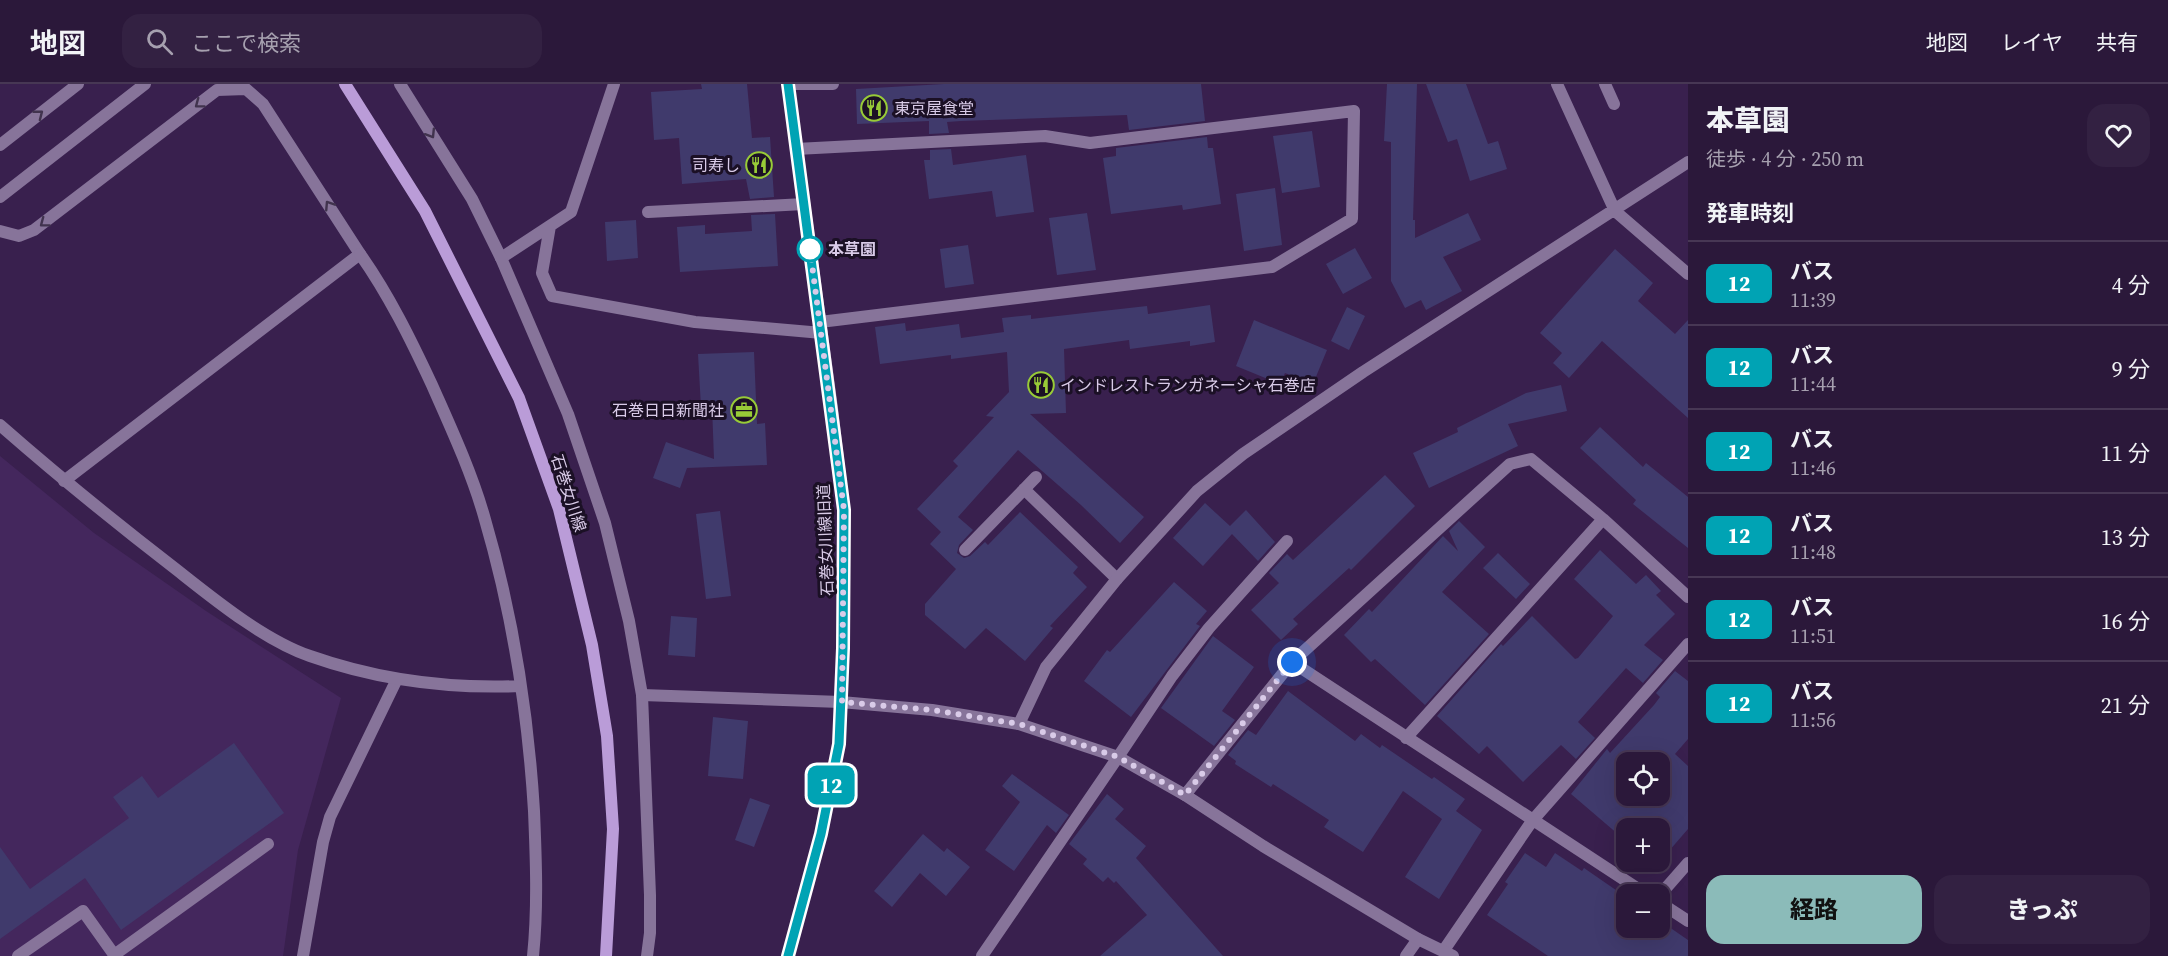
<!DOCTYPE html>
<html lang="ja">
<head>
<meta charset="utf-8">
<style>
  body { margin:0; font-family:"Source Serif 4","Noto Sans JP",serif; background:#332142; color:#f1f3f6; height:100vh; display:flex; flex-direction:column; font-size:22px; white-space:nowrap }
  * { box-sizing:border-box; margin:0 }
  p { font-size:20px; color:#a6a0af }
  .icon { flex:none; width:33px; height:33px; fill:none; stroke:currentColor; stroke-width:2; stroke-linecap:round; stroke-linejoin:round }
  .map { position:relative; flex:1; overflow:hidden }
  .side { display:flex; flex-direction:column; background:#2b183a; width:480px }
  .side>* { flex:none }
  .badge { padding:0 12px; border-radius:9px; font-size:21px; line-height:39px }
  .fabs { position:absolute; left:1616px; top:668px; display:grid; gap:12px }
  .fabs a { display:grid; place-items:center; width:54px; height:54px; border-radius:12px; background:#2b183a; box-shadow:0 6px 24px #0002,0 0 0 2px #473754; font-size:30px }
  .you { position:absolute; width:30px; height:30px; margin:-15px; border:4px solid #fff; border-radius:50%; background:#1a73e8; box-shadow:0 0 0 9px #1a73e833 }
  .map>.badge { position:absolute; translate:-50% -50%; box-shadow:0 0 0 3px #fff }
  h2 { padding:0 18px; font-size:22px; line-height:54px }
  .round { display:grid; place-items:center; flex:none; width:63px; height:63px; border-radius:18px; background:#332142 }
  .summary { display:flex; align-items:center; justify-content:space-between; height:102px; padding:0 18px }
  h1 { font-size:28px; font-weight:800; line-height:45px }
  .button { display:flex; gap:12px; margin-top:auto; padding:12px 18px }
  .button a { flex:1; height:69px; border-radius:18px; background:#8bbbb9; color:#111; font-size:24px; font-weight:800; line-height:69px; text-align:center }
  .button a+a { background:#332142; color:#f1f3f6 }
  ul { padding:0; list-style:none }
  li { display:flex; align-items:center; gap:18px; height:84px; padding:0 18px; border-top:2px solid #473754 }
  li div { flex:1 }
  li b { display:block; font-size:22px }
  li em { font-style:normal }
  li .badge { min-width:66px; font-weight:700; text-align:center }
  header { display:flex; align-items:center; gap:36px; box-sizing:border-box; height:84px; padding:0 30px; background:#2b183a; border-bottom:2px solid #473754 }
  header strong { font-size:28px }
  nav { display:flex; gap:33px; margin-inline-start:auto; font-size:21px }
  .search { width:420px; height:54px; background:#332142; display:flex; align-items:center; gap:15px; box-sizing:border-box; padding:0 21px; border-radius:18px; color:#a6a0af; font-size:22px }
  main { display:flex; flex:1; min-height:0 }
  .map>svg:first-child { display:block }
  .built { fill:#44275d }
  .building { fill:#403a6c; fill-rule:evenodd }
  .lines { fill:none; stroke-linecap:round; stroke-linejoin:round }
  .service { stroke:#87749a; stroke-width:12 }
  .minor { stroke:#87749a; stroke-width:12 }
  .tertiary { stroke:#87749a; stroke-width:12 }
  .secondary { stroke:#ba9cd8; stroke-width:12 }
  .oneway { stroke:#41334e }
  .line-casing { stroke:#fff; stroke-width:14 }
  .line { stroke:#00a3b4; stroke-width:9 }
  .walk { stroke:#d9cbe8; stroke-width:6; stroke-dasharray:0 10.8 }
  .stop-dot { fill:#fff; stroke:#00a3b4; stroke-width:3 }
  .labels { text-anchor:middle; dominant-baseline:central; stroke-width:6; stroke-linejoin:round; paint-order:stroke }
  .poi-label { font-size:16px; fill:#d9cbe8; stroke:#1b1025; text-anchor:start }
  .stop-label { font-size:16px; font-weight:bold; fill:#d9cbe8; stroke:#1b1025; text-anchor:start }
  .street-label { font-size:16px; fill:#d9cbe8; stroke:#1b1025 }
</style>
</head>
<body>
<header>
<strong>地図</strong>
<div class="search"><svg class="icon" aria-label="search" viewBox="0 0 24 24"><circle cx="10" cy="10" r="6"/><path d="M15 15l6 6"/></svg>ここで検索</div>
<nav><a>地図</a><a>レイヤ</a><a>共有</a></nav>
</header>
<main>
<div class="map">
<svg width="1688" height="872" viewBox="0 0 1688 872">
  <rect width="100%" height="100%" fill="#39204e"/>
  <!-- built -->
  <path class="built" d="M0,372l94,77 112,78 135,87 -43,152 -15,106h-283z"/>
  <!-- building -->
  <path class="building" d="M701,0h46l5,54 18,-1 4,60 -24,2 -4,-20 -64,5 -3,-46 -25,2 -3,-48 51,-3z
    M944,0h257l4,37 -76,9 -2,-15 -166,6 -14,1 2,11 -20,1v-13l-72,3 -1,-35z
    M1387,0h30l-4,136h2v18l53,-25 13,27 -38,17 19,34 -36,19 -5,-10 -16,8 -14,-27v-139l-7,-1z
    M1426,0h40l22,60 10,-3 9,28 -37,12 -13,-42 -9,3z
    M1312,47l8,56 -38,6 -9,-57z
    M1207,53l1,11h5l8,56 -38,6 -1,-5 -71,9 -8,-56 13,-2v-8z
    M951,65l2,16 73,-10 8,57 -38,5 -4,-26 -63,8 -5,-39h6v-10z
    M1275,104l7,57 -38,6 -8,-57z
    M1087,129l9,57 -39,5 -8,-57z
    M775,130l3,52 -98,6 -3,-45 28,-2v9l47,-3 -1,-16z
    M636,136l2,38 -31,3 -2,-39z
    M968,161l6,39 -29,4 -5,-39z
    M1355,164l17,30 -29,16 -17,-30z
    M1615,165l38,34 -15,18 37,33 13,-14v98l-86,-77 -33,37 -16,-15 9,-10 -22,-20z
    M1210,221l5,37 -25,4v-5l-60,8 -1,-9 -65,9 2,64 -36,1 114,103 -24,26 -39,-38 -63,-55 -60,67 15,13 -14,15 -2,8 7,5 6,-2 15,-14 3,3 32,-33 58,55 -5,6 14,14 -37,39 3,2 -28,33 -39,-33 -21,21 -40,-34v-11l31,-35 -26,-25 11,-12 -24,-23 41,-43 -5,-5 41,-44 -8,-1 23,-24 -2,-40 -56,7v-4l-71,9 -5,-37 30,-4 1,8 53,-7 2,14 43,-6 -2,-14 29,-3v4l116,-13 1,8z
    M1347,223l18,9 -16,34 -18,-9z
    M1254,236l73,30 -14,34 -28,-11 -5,11 -44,-18z
    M754,268l3,72 8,-1 2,42 -80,3 -7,20 -27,-10 13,-36 48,17 -2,-53 -11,1 -3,-53z
    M1561,301l6,26 -59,13 10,22 -89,42 -16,-35 45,-21 -1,-4 69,-35z
    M1600,343l43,40 3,-4 42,34v51l-55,-44 3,-4 -56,-52z
    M1385,391l30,31 -64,64 -2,-2 -56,51 5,5 -17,16 -30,-30 28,-27 -10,-10 18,-19 6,6z
    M1205,419l25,23 16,-16 29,32 -17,19 -26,-27 -29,32 -30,-28z
    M720,427l11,85 -25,3 -10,-85z
    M1459,437l26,26 -43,45 47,42 -64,71 -50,-46 -4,3 -27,-27 25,-26 3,3 71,-76 15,15 -9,-20z
    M1600,466l36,34 10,-9 15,16 -5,4 19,19 -31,31 19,15 -20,23 -17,-15 -48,54 17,16 -19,21 -15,-14 -38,37 -36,-36 -8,8 -42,-38 64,-72 2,2 29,-30 43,43 3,-1 35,-42 -39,-37z
    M1498,469l32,31 -14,15 -33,-31z
    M1174,498l33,29 -11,13 4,2 -69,91 -47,-36 23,-31 3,2z
    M671,532l26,2 -2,39 -27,-2z
    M1213,552l41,31 -32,44 13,9 -21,26 -53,-38z
    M1675,587l13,10v58l-13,15 13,12v63l-32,37 -7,-5h10v-33h-33v13l-55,-47 36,-45 3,4 44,-48 6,-8 -4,-4zM1626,678h33v33h-33z
    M1288,607l67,50 6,-7 19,14 2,-3 50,34 2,-2 31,22 -9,12 26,19 -43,69 -34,-22 37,-58 -39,-28 -40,61 -39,-25 5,-7 -56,-36 -2,3 -36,-23 1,-3 -8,-6 20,-25 8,5z
    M713,633l35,4 -5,58 -35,-3z
    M234,659l50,70 -163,117 -36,-52 -85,61v-92l30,42 99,-71 -16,-21 29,-21 16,22z
    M1012,690l57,41 -13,18 -9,-8 -33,46 -29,-21 35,-48 -18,-16z
    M1107,710l17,15 -9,10 31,27 -10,12 87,98h-123l47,-41 -31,-34 -2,2 -6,-6 -5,5 -20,-18 4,-5 -18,-15z
    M750,714l20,7 -16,42 -19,-7z
    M923,750l21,18 3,-4 23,19 -24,29 -26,-23 -28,34 -18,-16z
    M1525,769l21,14 9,-14 27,18 2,-3 42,29v30h33v-7l29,20v16h-140l-61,-41 21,-31 -3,-2z"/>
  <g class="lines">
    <!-- service -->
    <path class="service" d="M788,0h45
      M1605,0l9,20
      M648,128l156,-8
      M550,142l-8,47 10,23 143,26 127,11
      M501,174l70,-46 43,-128
      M1024,405l93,90
      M965,466l71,-73
      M1118,673l54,-81 37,-48 78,-87
      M114,871l154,-111
      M18,872l65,-45 32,45"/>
    <!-- minor -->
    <path class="minor" d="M400,0l72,115 29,59 67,156 37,109 24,98 13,74 8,200v38l-3,23
      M1557,0l58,127 73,63
      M0,61l78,-61
      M796,65l249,-13 45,7 264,-32 -2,108 -80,48 -452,55
      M0,147l19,5 15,-6 183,-140 29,-1 17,15 97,150 -296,227
      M1292,578l354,232
      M1019,640l27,-57 71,-88 80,-88 46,-37 120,-82 325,-210
      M1406,654l197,-219
      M1185,711l107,-133 218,-198 21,-5 72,60 85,78
      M1659,812l29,-33
      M1659,818l29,19
      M1444,866l88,-129 156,-177
      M303,872l20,-114 7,-25 67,-138
      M982,872l136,-199
      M1406,872l12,-17"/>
    <!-- tertiary -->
    <path class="tertiary" d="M788,0l44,324 12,102 -1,138 -4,96 -18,90 -33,122
      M0,113l145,-113
      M360,170c29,41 51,86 72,131 19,43 39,86 52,131 28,95 44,196 50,295 2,48 4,97 -1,145
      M0,341c57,50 116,98 177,145 38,30 87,70 133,86 68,24 139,33 211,30
      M642,611l199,7 91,8 87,14 99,33 67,38 78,51 155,93 35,17"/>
    <!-- secondary -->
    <path class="secondary" d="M345,0l80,127 94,187 40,111 33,136 15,91 6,93 -7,127"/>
  </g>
  <!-- one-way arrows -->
  <defs><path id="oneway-chevron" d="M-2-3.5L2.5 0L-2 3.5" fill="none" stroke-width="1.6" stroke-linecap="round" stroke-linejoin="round" transform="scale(1.5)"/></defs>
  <g class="oneway">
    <use href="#oneway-chevron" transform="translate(199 20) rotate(143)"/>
    <use href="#oneway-chevron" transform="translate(39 30) rotate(-38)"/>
    <use href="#oneway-chevron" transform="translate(431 50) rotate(58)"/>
    <use href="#oneway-chevron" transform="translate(329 121) rotate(-123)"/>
    <use href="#oneway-chevron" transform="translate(44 139) rotate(143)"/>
  </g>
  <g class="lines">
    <!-- line casing -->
    <g class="line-casing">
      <path id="line" d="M788,0l56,426 -1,138 -4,96 -18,90 -33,122"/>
    </g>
    <!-- line -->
    <use href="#line" class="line"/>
    <!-- walk -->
    <path class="walk" d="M810,165l34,261 -2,192 90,8 87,14 99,33 67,38 107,-133"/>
  </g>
  <!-- icons -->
  <defs>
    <g id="restaurant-ring" transform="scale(1.35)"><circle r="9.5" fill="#1b1025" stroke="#98cb37" stroke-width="1.5"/><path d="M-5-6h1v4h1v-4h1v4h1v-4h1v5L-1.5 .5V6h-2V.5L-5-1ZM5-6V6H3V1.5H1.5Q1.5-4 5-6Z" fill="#98cb37"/></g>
    <g id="office-ring" transform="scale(1.35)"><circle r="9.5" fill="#1b1025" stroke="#98cb37" stroke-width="1.5"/><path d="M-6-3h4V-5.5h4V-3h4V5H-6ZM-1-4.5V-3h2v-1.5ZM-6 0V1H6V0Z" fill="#98cb37"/></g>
  </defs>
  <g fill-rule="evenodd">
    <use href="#restaurant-ring" x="874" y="24"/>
    <use href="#restaurant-ring" x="759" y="81"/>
    <use href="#restaurant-ring" x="1041" y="301"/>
    <use href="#office-ring" x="744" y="326"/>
  </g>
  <!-- markers -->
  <circle class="stop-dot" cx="810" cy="165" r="12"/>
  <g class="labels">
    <!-- poi labels -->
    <g class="poi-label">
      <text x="894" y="24">東京屋食堂</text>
      <text x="740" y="81" text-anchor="end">司寿し</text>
      <text x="1060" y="301">インドレストランガネーシャ石巻店</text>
      <text x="724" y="326" text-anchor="end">石巻日日新聞社</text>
    </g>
    <!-- stop labels -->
    <g class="stop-label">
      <text x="828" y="165">本草園</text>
    </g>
    <!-- street labels -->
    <g class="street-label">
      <text transform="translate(569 409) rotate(72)">石巻女川線</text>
      <text transform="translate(825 456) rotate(-92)">石巻女川線旧道</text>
    </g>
  </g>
</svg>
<div class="fabs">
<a><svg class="icon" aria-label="locate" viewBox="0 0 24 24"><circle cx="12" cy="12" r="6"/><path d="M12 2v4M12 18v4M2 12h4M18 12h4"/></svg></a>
<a>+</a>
<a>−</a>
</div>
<div class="you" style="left:1292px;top:578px"></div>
<b class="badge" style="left:831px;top:701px;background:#00a3b4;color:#fff">12</b>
</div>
<section class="side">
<div class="summary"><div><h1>本草園</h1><p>徒歩 · 4 分 · 250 m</p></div><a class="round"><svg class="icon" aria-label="heart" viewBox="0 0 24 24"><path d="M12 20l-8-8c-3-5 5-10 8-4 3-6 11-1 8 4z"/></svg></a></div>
<h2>発車時刻</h2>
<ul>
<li><span class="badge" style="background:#00a3b4;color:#fff">12</span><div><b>バス</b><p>11:39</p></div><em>4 分</em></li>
<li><span class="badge" style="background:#00a3b4;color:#fff">12</span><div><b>バス</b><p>11:44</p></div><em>9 分</em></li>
<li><span class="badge" style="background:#00a3b4;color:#fff">12</span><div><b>バス</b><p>11:46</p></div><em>11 分</em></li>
<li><span class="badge" style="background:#00a3b4;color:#fff">12</span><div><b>バス</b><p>11:48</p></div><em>13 分</em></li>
<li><span class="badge" style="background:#00a3b4;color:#fff">12</span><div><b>バス</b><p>11:51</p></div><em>16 分</em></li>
<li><span class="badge" style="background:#00a3b4;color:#fff">12</span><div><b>バス</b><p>11:56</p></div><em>21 分</em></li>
</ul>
<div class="button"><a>経路</a><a>きっぷ</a></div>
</section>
</main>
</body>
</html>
